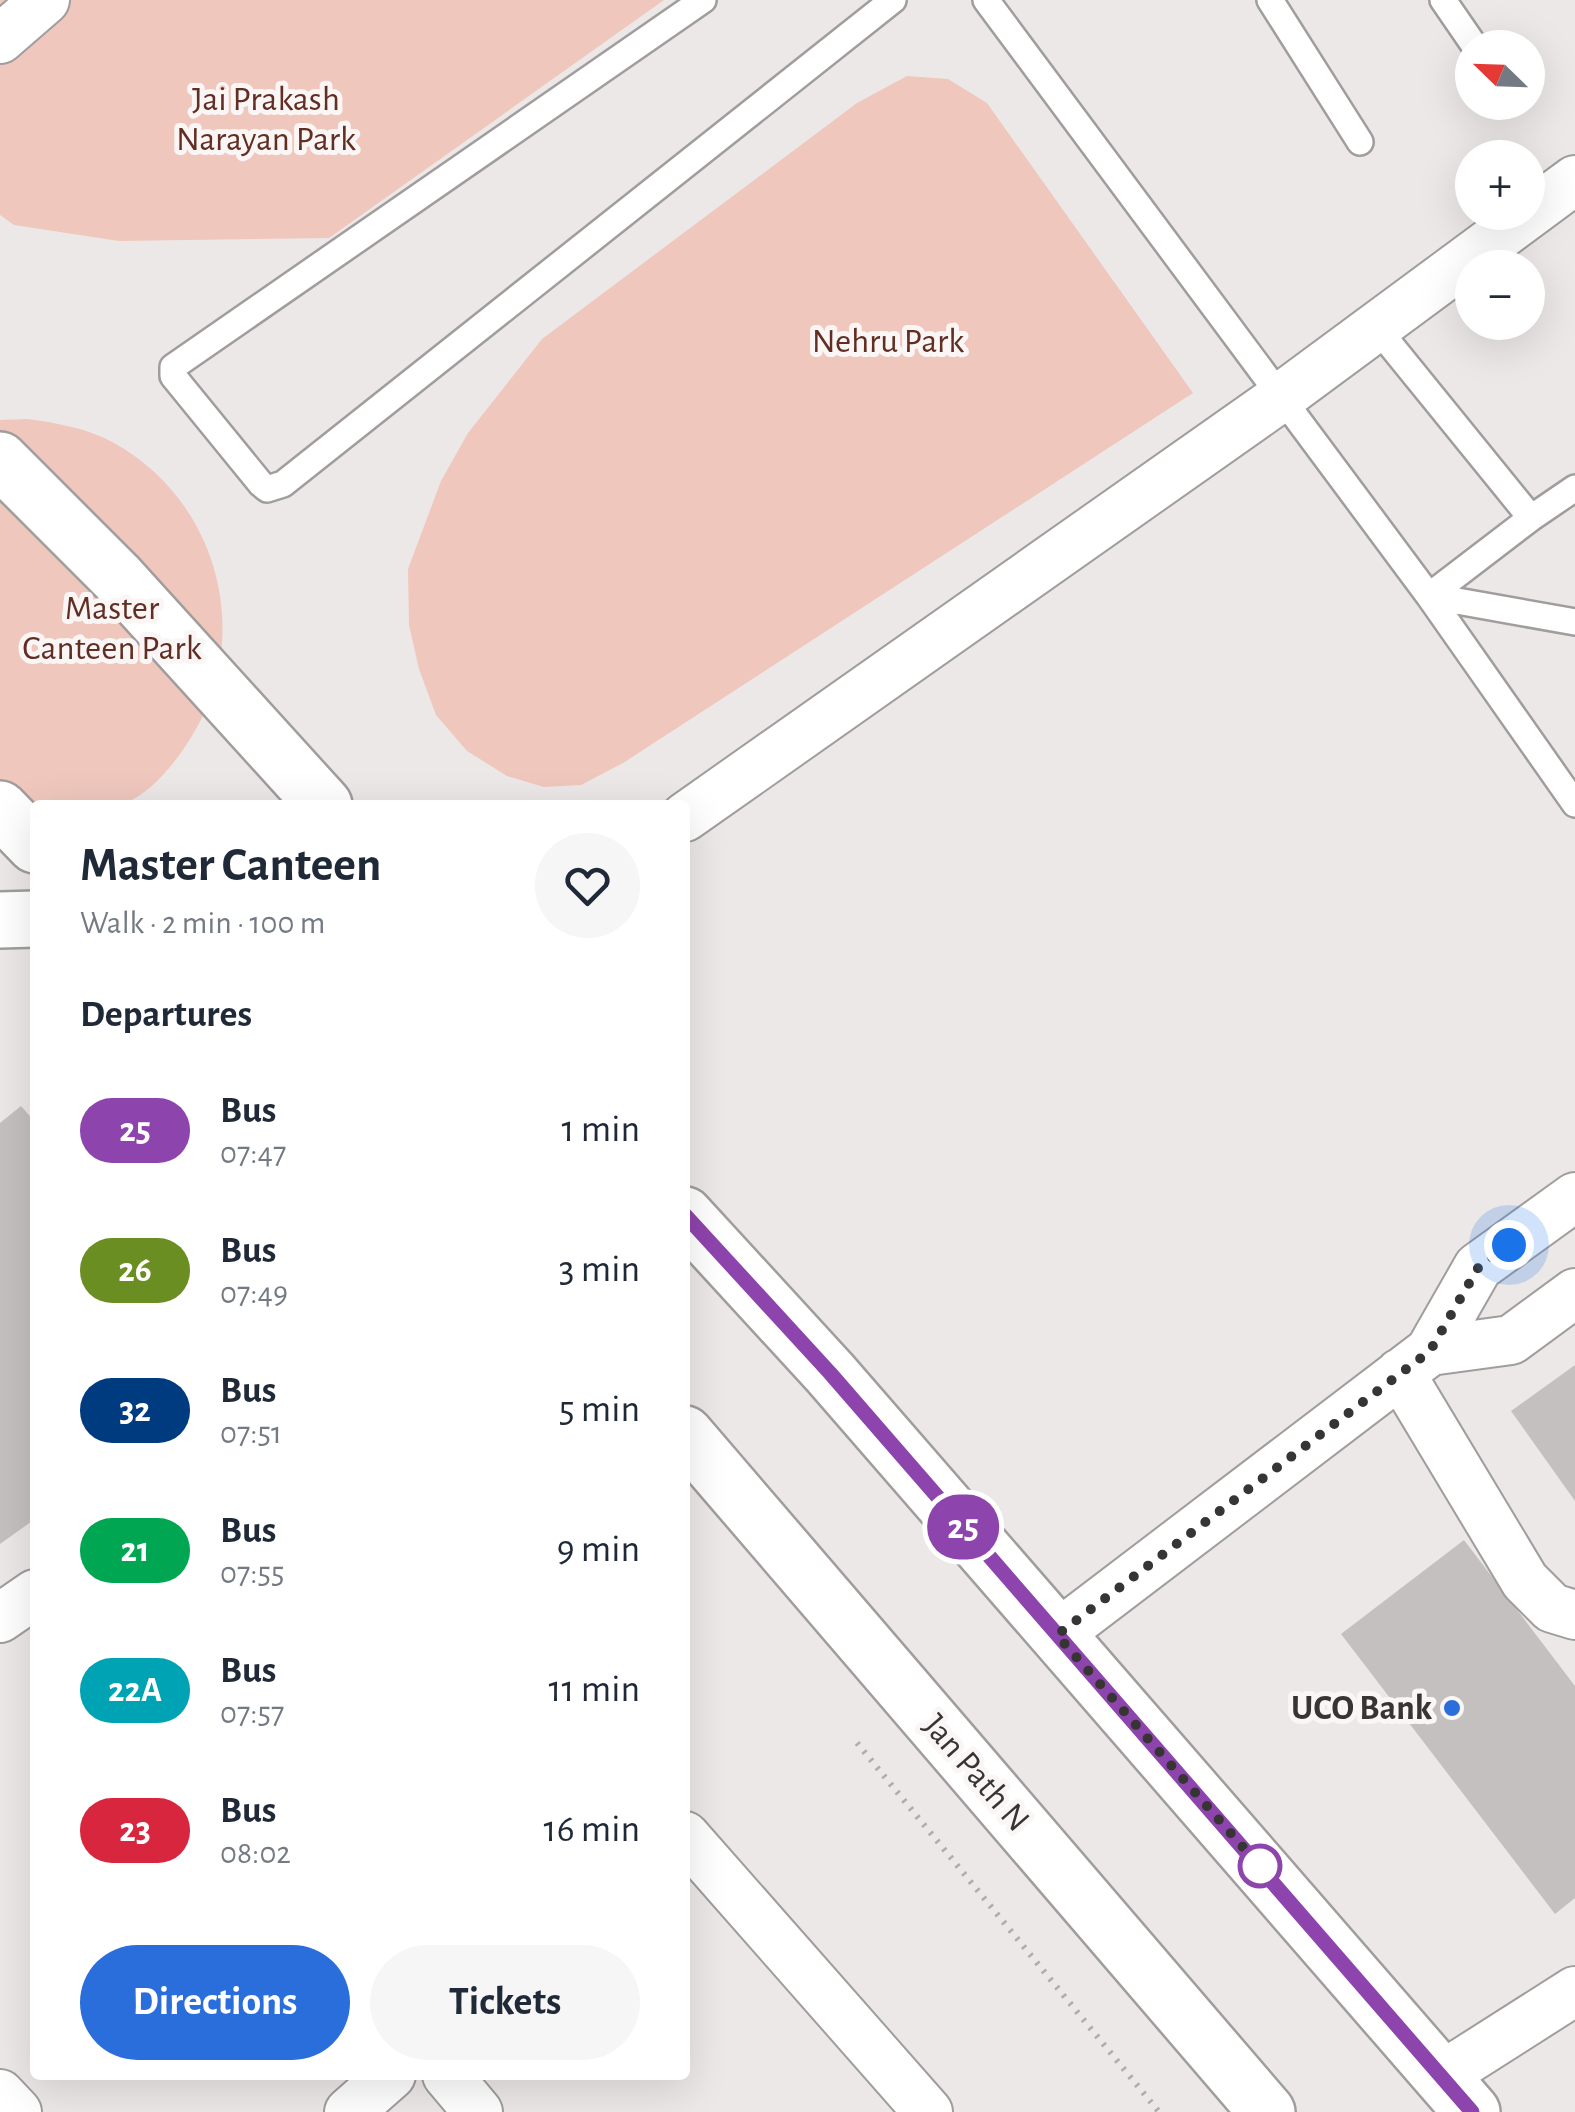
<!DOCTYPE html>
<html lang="en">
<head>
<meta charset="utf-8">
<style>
  body { margin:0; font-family:"Alegreya Sans",sans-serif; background:#f6f6f7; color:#1f2937; height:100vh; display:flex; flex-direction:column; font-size:38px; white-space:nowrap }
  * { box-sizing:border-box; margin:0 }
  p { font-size:32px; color:#747a83 }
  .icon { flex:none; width:55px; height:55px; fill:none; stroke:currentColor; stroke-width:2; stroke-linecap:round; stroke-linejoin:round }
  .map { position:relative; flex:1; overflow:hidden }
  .drawer { position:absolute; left:30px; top:800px; width:660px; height:1280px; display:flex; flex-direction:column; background:#fff; border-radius:10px; box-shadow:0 10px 40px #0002 }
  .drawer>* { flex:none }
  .badge { padding:0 20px; border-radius:32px; font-size:35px; line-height:65px }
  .needle { width:65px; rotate:293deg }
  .controls { position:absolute; left:1455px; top:30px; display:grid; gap:20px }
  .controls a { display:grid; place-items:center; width:90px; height:90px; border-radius:50%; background:#fff; box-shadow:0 10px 40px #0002; font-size:50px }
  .you { position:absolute; width:50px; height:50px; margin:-25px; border:8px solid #fff; border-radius:50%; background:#1a73e8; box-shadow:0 0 0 15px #1a73e833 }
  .map>.badge { position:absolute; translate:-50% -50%; box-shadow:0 0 0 5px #fff }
  h2 { padding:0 50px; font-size:38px; line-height:90px }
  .round { display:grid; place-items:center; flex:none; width:105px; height:105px; border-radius:52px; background:#f6f6f7 }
  .head { display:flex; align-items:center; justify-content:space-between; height:170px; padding:0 50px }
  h1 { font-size:48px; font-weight:600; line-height:75px }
  .button { display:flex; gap:20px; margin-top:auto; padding:20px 50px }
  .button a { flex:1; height:115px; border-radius:60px; background:#2a6edb; color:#fff; font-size:40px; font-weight:600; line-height:115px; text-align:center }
  .button a+a { background:#f6f6f7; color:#1f2937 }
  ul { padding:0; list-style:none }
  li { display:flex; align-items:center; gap:30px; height:140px; padding:0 50px }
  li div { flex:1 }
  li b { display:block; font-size:38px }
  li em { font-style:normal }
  li .badge { min-width:110px; font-weight:700; text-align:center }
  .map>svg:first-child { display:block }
  .park { fill:#efc7bd }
  .building { fill:#c4c0bf }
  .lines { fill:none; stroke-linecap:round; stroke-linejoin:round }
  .service-casing { stroke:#a09d9c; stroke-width:30 }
  .minor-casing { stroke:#a09d9c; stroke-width:52 }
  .secondary-casing { stroke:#a09d9c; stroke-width:60 }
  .path { stroke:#afacab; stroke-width:6; stroke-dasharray:2.5 8; stroke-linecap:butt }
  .service { stroke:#fff; stroke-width:25 }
  .minor { stroke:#fff; stroke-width:48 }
  .secondary { stroke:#fff; stroke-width:55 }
  .line-casing { stroke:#fff; stroke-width:22 }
  .line { stroke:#8e44ad; stroke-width:15 }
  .walk { stroke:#363534; stroke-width:10; stroke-dasharray:0 18 }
  .poi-dot { fill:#2a6edb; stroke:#faf6f5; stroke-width:4 }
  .stop-dot { fill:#fff; stroke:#8e44ad; stroke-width:5 }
  .labels { text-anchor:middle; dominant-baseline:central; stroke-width:10; stroke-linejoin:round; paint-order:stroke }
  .park-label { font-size:35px; fill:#622d22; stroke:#faf6f5 }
  .poi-label { font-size:35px; font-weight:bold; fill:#363534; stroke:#faf6f5; text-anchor:end }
  .street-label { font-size:35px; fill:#363534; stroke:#faf6f5 }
</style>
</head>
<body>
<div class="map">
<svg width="1575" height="2112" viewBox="0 0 1575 2112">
  <rect width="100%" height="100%" fill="#ece8e7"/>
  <!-- park -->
  <path class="park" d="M0,0h664l-335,238 -210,3 -105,-16 -14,-10z
    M907,76l41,3 39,24 206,290 -570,370 -42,22 -37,2 -37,-11 -40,-25 -31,-36 -17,-46 -10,-44 -1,-56 33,-88 27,-48 74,-94 315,-236z
    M27,419c30,4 60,9 87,24 105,58 141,195 76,296 -15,24 -37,52 -64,64 -18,8 -69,2 -91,2v30l-35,1v-416z"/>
  <!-- building -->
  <path class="building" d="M21,1106l14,16v397l-35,25v-421z
    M1575,1365v136l-64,-90z
    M1464,1540l111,146v212l-20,16 -214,-280z"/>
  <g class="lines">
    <!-- service casing -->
    <g class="service-casing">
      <path id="service" d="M703,0l-530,367v9l88,108 6,5 16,-5 610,-484
        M986,0l443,596 146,208
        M1270,0l90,142
        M1443,0l33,48
        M1376,327l155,191 44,-30
        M1429,596l146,26
        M1429,596l102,-78"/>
    </g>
    <!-- minor casing -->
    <g class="minor-casing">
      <path id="minor" d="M0,39l45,-39
        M685,817l595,-419 295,-218
        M1430,1351l81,-11 64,-47
        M1400,1373l125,208 27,27 23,7
        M0,1618l35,-24
        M1057,1635l373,-284 48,-84 97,-70
        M685,1836l243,276
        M447,2075l31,37
        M1443,2075l132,-84
        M0,2094l17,18
        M349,2112l42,-37"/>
    </g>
    <!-- secondary casing -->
    <g class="secondary-casing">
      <path id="secondary" d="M0,460l117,117 207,228
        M0,809l35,36
        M0,920l35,-1
        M685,1215l145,158 642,739
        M685,1434l582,678"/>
    </g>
    <!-- path -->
    <path class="path" d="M857,1743l302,369"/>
    <!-- service -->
    <use href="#service" class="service"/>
    <!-- minor -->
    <use href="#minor" class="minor"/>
    <!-- secondary -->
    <use href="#secondary" class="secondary"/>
  </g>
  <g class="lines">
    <!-- line casing -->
    <g class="line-casing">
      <path id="line" d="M685,1215l145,158 642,739"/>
    </g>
    <!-- line -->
    <use href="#line" class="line"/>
    <!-- walk -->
    <path class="walk" d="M1260,1866l3,4 -206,-235 373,-284 48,-83 31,-23"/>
  </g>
  <!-- markers -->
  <circle class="poi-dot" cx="1452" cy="1708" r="10"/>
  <circle class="stop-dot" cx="1260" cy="1866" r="20"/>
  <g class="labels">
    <!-- park labels -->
    <g class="park-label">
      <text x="266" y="99">Jai Prakash<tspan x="266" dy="40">Narayan Park</tspan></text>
      <text x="888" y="341">Nehru Park</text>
      <text x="112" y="608">Master<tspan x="112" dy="40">Canteen Park</tspan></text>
    </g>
    <!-- poi labels -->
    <g class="poi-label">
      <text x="1432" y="1708">UCO Bank</text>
    </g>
    <!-- street labels -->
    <g class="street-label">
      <text transform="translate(976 1773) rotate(49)">Jan Path N</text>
    </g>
  </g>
</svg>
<div class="controls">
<a><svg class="needle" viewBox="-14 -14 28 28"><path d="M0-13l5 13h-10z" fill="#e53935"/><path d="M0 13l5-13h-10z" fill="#747a83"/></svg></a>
<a>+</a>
<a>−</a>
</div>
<div class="you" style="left:1509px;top:1245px"></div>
<b class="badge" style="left:963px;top:1527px;background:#8e44ad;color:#fff">25</b>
<section class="drawer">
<div class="head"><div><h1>Master Canteen</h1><p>Walk · 2 min · 100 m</p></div><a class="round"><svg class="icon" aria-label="heart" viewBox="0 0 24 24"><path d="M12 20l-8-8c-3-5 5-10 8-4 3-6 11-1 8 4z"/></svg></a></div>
<h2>Departures</h2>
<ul>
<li><span class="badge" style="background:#8e44ad;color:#fff">25</span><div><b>Bus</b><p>07:47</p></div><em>1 min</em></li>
<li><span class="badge" style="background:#6b8e23;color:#fff">26</span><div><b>Bus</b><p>07:49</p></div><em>3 min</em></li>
<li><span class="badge" style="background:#003b80;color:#fff">32</span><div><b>Bus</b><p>07:51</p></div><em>5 min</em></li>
<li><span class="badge" style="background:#00a651;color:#fff">21</span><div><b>Bus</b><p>07:55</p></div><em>9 min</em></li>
<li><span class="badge" style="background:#00a3b4;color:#fff">22A</span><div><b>Bus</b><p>07:57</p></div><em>11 min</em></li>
<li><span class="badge" style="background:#d7263d;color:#fff">23</span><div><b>Bus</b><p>08:02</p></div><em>16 min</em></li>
</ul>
<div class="button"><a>Directions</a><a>Tickets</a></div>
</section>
</div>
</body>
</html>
